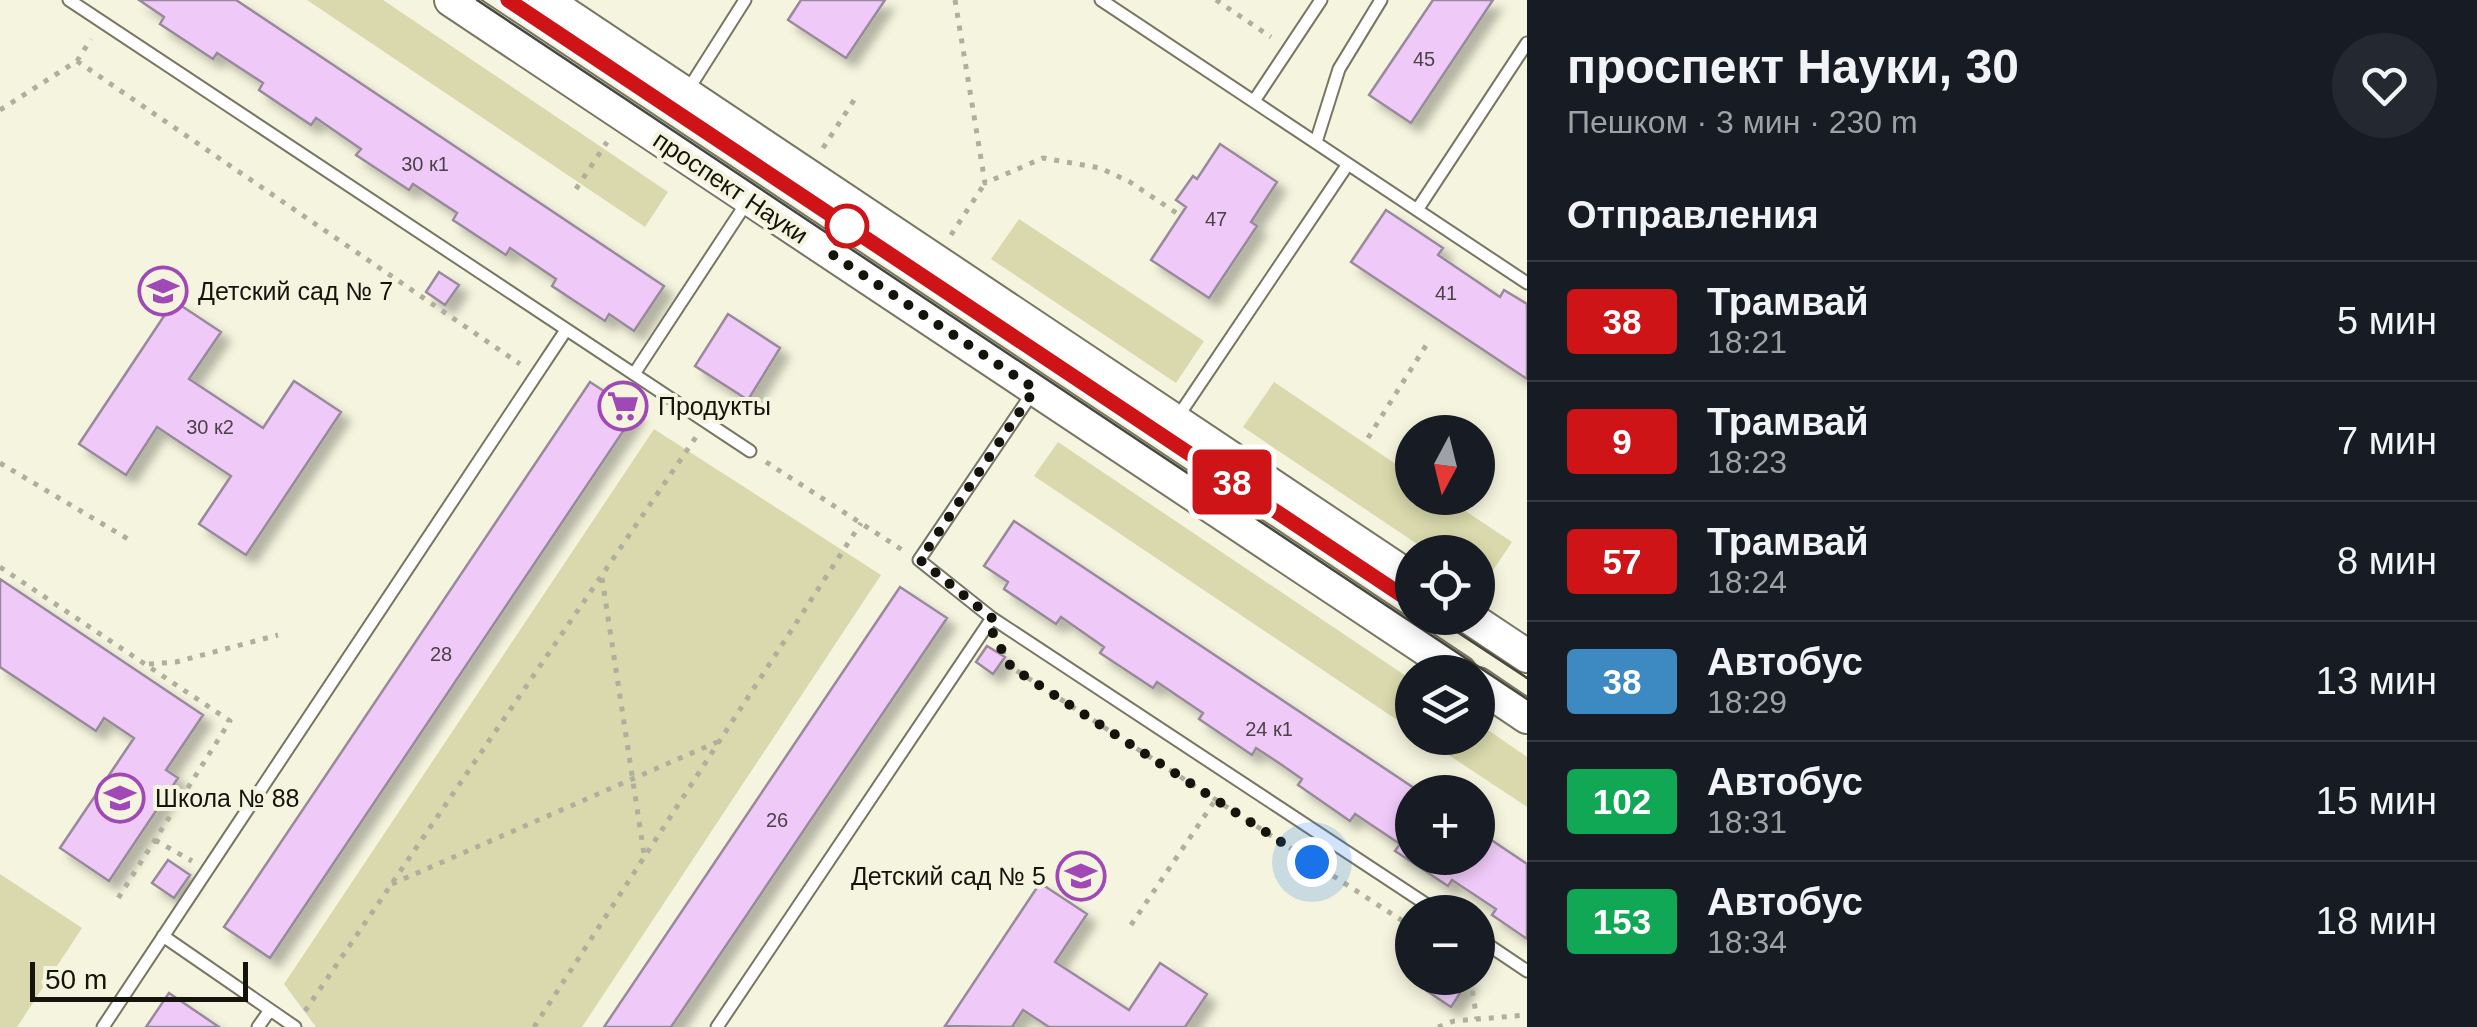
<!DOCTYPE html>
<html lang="ru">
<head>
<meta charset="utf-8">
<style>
  body { margin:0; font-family:Helvetica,sans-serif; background:#242831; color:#f1f3f6; height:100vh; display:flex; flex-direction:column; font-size:38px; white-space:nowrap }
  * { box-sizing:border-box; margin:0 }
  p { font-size:32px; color:#9ea1a6 }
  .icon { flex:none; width:55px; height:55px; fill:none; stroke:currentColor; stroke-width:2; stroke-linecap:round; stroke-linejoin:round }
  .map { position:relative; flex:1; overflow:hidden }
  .details { display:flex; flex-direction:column; background:#171b24; width:950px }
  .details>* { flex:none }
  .badge { padding:0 20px; border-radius:8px; font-size:35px; line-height:65px }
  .needle { width:65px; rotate:187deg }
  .fabs { position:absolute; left:1395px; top:415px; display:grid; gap:20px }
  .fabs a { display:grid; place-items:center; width:100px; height:100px; border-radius:50%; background:#171b24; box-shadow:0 5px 15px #0003; font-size:50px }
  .scale { position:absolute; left:30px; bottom:25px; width:218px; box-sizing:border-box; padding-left:10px; border:5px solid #14140c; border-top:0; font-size:28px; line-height:35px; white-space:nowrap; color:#14140c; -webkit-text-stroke:8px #f5f5df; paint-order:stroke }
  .you { position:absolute; width:50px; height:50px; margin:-25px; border:8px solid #fff; border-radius:50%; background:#1a73e8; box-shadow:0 0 0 15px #1a73e833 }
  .map>.badge { position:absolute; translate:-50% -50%; box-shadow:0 0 0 5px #fff }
  h2 { padding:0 40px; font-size:38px; line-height:90px }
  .round { display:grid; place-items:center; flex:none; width:105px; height:105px; border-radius:52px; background:#242831 }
  .summary { display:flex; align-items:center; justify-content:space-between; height:170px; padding:0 40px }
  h1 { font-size:48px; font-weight:700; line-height:75px }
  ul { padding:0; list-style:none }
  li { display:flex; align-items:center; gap:30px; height:120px; padding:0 40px; border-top:2px solid #363941 }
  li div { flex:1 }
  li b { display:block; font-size:38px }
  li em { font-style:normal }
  li .badge { min-width:110px; font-weight:700; text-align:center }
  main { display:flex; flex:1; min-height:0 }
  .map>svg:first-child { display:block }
  .green { fill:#d9d9ad }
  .building { fill:#efcaf8; stroke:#978a9a; stroke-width:2.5; filter:url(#shadow) }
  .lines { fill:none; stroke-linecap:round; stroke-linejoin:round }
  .service-casing { stroke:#767663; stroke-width:15 }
  .secondary-casing { stroke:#767663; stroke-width:36 }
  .path { stroke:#afaf9e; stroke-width:5; stroke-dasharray:5 8; stroke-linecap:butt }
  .service { stroke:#fff; stroke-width:11 }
  .secondary { stroke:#fff; stroke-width:32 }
  .tram { stroke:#47473c; stroke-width:2.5 }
  .line-casing { stroke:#fff; stroke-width:22 }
  .line { stroke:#ce1417; stroke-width:15 }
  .walk { stroke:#14140c; stroke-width:10; stroke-dasharray:0 18 }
  .stop-dot { fill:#fff; stroke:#ce1417; stroke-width:5 }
  .labels { text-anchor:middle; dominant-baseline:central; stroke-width:8; stroke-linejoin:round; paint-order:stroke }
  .number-label { font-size:20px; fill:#4b4247 }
  .street-label { font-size:25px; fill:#14140c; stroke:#f5f5df }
  .poi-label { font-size:25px; fill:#14140c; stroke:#f5f5df; text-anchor:start }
</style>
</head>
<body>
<main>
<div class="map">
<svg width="1527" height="1027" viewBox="0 0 1527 1027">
  <defs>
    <filter id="shadow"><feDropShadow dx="9" dy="9" stdDeviation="5" flood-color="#0004"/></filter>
  </defs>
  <rect width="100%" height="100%" fill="#f5f5df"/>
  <!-- green -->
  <path class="green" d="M307,0h76l285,192 -23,35z
    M1019,219l185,122 -28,42 -185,-124z
    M1274,382l138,93v23h34l66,44 -31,46 -3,-3v-33h-49l-186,-125z
    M654,429l227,146 -299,452h-266l-32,-43z
    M1058,442l354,238v50l-378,-254z
    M1478,723l49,34v50l-104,-69h55z
    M0,874l82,54 -65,99h-17z"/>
  <!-- building -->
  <path class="building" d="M139,0h97l428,286 -30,45 -25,-17 -4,7 -53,-35 4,-7 -46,-31 -4,7 -53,-35 4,-7 -44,-29 -4,6 -53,-35 5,-6 -45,-31 -5,7 -52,-35 4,-7 -46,-30 -4,6 -53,-35 4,-7z
    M801,0h84l-39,58 -58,-38z
    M1433,0h60l-82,123 -42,-28z
    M1220,144l57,38 -26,40 6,4 -48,72 -58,-38 35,-53 -10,-7 17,-24 4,3z
    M1386,210l57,38 -5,7 62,42 4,-7 23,14v75l-176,-117z
    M439,272l20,13 -14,20 -19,-13z
    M174,301l47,31 -32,47 74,49 31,-47 47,31 -95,143 -47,-31 32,-48 -74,-49 -31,48 -47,-31z
    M728,314l52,34 -32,52 -53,-34z
    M590,382l46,30 -366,546 -46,-31z
    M1014,521l406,271h-8v66h66v-27l49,33v75l-35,-24 4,-6 -44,-29 -4,6 -53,-35 5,-7 -45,-30 -5,7 -52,-36 4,-6 -23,-16 -23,-15 -4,7 -53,-36 4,-6 -46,-31 -4,6 -53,-35 4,-6 -43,-30 -5,7 -52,-35 4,-7 -24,-16z
    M0,579l203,136 -37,55 12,8 -69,103 -49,-33 74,-110 -30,-20 -8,13 -96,-64z
    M900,587l47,31 -255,378 -21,31h-67z
    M987,646l18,11 -12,17 -17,-12z
    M168,860l22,15 -16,23 -22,-15z
    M1040,883l47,31 -32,48 74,48 31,-47 47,31 -22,33h-136l-26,-17 -11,17 -67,-1z
    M1437,978h25l6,3 -17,26 -24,-16z
    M169,993l50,34h-73z"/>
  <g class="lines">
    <!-- service casing -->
    <g class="service-casing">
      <path id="service" d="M69,0l681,451
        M1101,0l426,283
        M686,93l59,-93
        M1254,101l67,-101
        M1316,142l23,-73 42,-69
        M1417,210l110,-167
        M634,374l113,-172
        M1033,392l-114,168 73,58 446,294
        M1177,418l171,-254
        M163,936l132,91
        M1478,938l49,33
        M103,1027l463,-697
        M258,1027l12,-17
        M717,1027l275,-409"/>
    </g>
    <!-- secondary casing -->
    <g class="secondary-casing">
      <path id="secondary" d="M451,0l1009,672
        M545,0l867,579
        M1470,618l57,38
        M1478,684l49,33"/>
    </g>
    <!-- path -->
    <path class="path" d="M955,0l30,183 58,-25 57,10 30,14 51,34
      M1216,0l55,37
      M77,61l443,303
      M0,110l77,-49 14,-22
      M823,148l33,-51
      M576,189l31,-47
      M951,235l34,-52
      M1368,438l62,-99
      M766,462l138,89
      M0,463l128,76
      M0,567l230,154 -113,179
      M602,578l42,276
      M1002,650l9,17 401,260
      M149,664l27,-2 102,-27
      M155,840l37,21
      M392,884l325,-142
      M1131,925l85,-126
      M1470,978l7,41
      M305,1011l391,-574
      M534,1027l327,-504
      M1438,1027l16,-6 73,-6"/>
    <!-- service -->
    <use href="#service" class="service"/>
    <!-- secondary -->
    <use href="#secondary" class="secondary"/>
    <!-- tram -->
    <path class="tram" d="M477,0l1050,699
      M508,0l904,602
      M1436,618l91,60"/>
  </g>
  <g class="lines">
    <!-- line casing -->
    <g class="line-casing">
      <path id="line" d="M508,0l904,602"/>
    </g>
    <!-- line -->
    <use href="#line" class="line"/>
    <!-- walk -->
    <path class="walk" d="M847,226l-17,27 205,136 -115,171 72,58 -4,6 23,43 301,195"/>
  </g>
  <!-- icons -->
  <defs>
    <g id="school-ring" transform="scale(2.5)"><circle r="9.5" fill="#f5f5df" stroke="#a048b5" stroke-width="1.5"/><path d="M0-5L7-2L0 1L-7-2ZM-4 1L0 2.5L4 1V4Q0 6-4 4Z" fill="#a048b5"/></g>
    <g id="supermarket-ring" transform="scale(2.5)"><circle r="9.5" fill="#f5f5df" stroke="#a048b5" stroke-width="1.5"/><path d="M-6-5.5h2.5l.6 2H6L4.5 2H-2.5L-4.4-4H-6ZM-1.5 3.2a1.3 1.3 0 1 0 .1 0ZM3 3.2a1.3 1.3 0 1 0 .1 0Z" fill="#a048b5"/></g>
  </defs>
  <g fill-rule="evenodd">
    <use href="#school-ring" x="163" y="291"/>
    <use href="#supermarket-ring" x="623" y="406"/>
    <use href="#school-ring" x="120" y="798"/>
    <use href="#school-ring" x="1081" y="876"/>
  </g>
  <!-- markers -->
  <circle class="stop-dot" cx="847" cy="226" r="20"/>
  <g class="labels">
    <!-- number labels -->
    <g class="number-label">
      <text x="1424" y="59">45</text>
      <text x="425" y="164">30 к1</text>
      <text x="1216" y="219">47</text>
      <text x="1446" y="293">41</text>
      <text x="210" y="427">30 к2</text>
      <text x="441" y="654">28</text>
      <text x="1269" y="729">24 к1</text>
      <text x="777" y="820">26</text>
    </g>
    <!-- street labels -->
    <g class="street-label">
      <text transform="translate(731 187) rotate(34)">проспект Науки</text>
    </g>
    <!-- poi labels -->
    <g class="poi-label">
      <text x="198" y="291">Детский сад № 7</text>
      <text x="658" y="406">Продукты</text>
      <text x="155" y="798">Школа № 88</text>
      <text x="1046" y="876" text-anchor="end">Детский сад № 5</text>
    </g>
  </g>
</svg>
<div class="fabs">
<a><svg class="needle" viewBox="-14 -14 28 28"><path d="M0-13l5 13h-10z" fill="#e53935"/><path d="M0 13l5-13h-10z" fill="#9ea1a6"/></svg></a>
<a><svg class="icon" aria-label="locate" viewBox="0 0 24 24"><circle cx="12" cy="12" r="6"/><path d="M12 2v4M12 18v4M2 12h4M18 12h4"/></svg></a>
<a><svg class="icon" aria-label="layers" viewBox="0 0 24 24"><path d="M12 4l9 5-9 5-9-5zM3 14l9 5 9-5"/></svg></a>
<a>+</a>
<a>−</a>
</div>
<div class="scale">50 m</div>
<div class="you" style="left:1312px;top:862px"></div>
<b class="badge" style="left:1232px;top:482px;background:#ce1417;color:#fff">38</b>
</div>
<section class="details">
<div class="summary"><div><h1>проспект Науки, 30</h1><p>Пешком · 3 мин · 230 m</p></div><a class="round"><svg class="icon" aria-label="heart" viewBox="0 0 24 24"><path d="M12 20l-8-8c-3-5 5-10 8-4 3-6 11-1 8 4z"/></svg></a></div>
<h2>Отправления</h2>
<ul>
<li><span class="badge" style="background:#ce1417;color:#fff">38</span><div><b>Трамвай</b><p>18:21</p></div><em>5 мин</em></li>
<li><span class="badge" style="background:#ce1417;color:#fff">9</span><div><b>Трамвай</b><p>18:23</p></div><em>7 мин</em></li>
<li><span class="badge" style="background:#ce1417;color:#fff">57</span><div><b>Трамвай</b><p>18:24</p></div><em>8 мин</em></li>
<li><span class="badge" style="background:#3d8ac2;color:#fff">38</span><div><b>Автобус</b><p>18:29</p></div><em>13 мин</em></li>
<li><span class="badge" style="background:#10a855;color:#fff">102</span><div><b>Автобус</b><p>18:31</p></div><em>15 мин</em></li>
<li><span class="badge" style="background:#10a855;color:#fff">153</span><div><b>Автобус</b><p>18:34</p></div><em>18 мин</em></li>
</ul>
</section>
</main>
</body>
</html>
